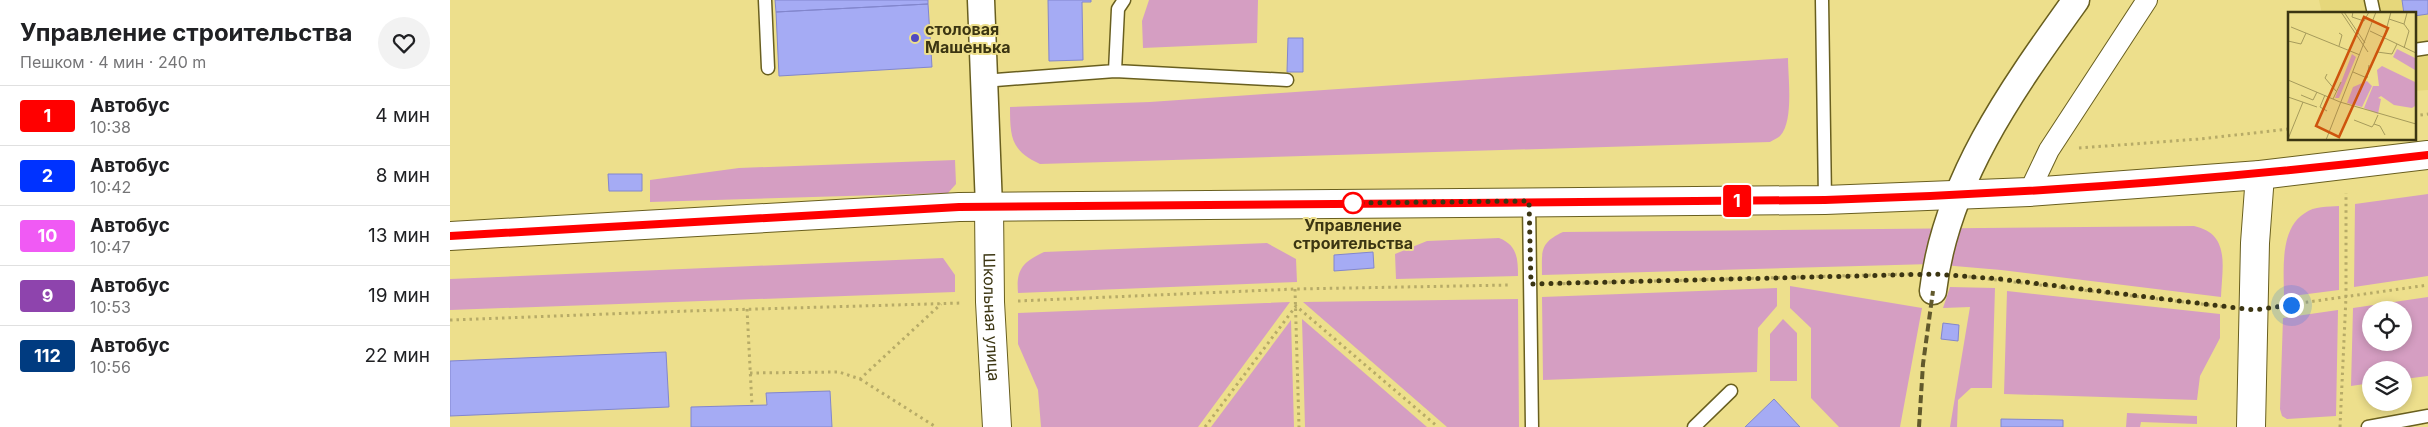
<!DOCTYPE html>
<html lang="ru">
<head>
<meta charset="utf-8">
<style>
  body { margin:0; font-family:Inter,sans-serif; background:#f2f2f2; color:#202124; height:100vh; display:flex; flex-direction:column; font-size:19px; white-space:nowrap }
  * { box-sizing:border-box; margin:0 }
  p { font-size:16px; color:#757577 }
  .icon { flex:none; width:28px; height:28px; fill:none; stroke:currentColor; stroke-width:2; stroke-linecap:round; stroke-linejoin:round }
  .map { position:relative; flex:1; overflow:hidden }
  .details { display:flex; flex-direction:column; background:#fff; width:450px }
  .details>* { flex:none }
  .badge { padding:0 10px; border-radius:4px; font-size:18px; line-height:32px }
  .tools { position:absolute; left:1912px; top:301px; display:grid; gap:10px }
  .tools a { display:grid; place-items:center; width:50px; height:50px; border-radius:50%; background:#fff; box-shadow:0 2px 8px #0003; font-size:25px }
  .you { position:absolute; width:25px; height:25px; margin:-12px; border:4px solid #fff; border-radius:50%; background:#1a73e8; box-shadow:0 0 0 8px #1a73e833 }
  .map>.badge { position:absolute; translate:-50% -50%; box-shadow:0 0 0 2px #fff }
  .round { display:grid; place-items:center; flex:none; width:52px; height:52px; border-radius:26px; background:#f2f2f2 }
  .overview { display:flex; align-items:center; justify-content:space-between; height:85px; padding:0 20px }
  h1 { font-size:24px; font-weight:700; line-height:38px }
  ul { padding:0; list-style:none }
  li { display:flex; align-items:center; gap:15px; height:60px; padding:0 20px; border-top:1px solid #e0e0e0 }
  li div { flex:1 }
  li b { display:block; font-size:19px }
  li em { font-style:normal }
  li .badge { min-width:55px; font-weight:700; text-align:center }
  main { display:flex; flex:1; min-height:0 }
  .map>svg:first-child { display:block }
  .built { fill:#e6d77b }
  .green { fill:#d59ec2; fill-rule:evenodd }
  .building { fill:#a5abf4; stroke:#8286cd }
  .lines { fill:none; stroke-linecap:round; stroke-linejoin:round }
  .service-casing { stroke:#695f1f; stroke-width:15 }
  .pedestrian-casing { stroke:#695f1f; stroke-width:22 }
  .minor-casing { stroke:#695f1f; stroke-width:29 }
  .tertiary-casing { stroke:#695f1f; stroke-width:30 }
  .secondary-casing { stroke:#695f1f; stroke-width:30 }
  .path { stroke:#b7ab67; stroke-width:3; stroke-dasharray:2.5 4; stroke-linecap:butt }
  .service { stroke:#fff; stroke-width:12 }
  .pedestrian { stroke:#fff; stroke-width:20 }
  .minor { stroke:#fff; stroke-width:26 }
  .tertiary { stroke:#fff; stroke-width:28 }
  .secondary { stroke:#fff; stroke-width:28 }
  .rail { stroke:#61592c; stroke-width:4; stroke-dasharray:8 4; stroke-linecap:butt }
  .line-casing { stroke:#fff; stroke-width:11 }
  .line { stroke:#f00; stroke-width:8 }
  .walk { stroke:#3b3512; stroke-width:5; stroke-dasharray:0 9 }
  .poi-dot { fill:#5149c0; stroke:#eddf8c; stroke-width:2 }
  .stop-dot { fill:#fff; stroke:#f00; stroke-width:2.5 }
  .labels { text-anchor:middle; dominant-baseline:central; stroke-width:4; stroke-linejoin:round; paint-order:stroke }
  .poi-label { font-size:16px; font-weight:bold; fill:#3b3512; stroke:#eddf8c; text-anchor:start }
  .stop-label { font-size:16px; font-weight:bold; fill:#3b3512; stroke:#eddf8c }
  .street-label { font-size:16px; fill:#3b3512; stroke:#eddf8c }
  .inset-road { fill:none; stroke:#a69b5b; stroke-width:1 }
  .view { fill:#ce540d; fill-opacity:0.15; stroke:#ce540d; stroke-width:2.5 }
  .inset-edge { fill:none; stroke:#3b3512; stroke-width:2.5 }
</style>
</head>
<body>
<main>
<section class="details">
<div class="overview"><div><h1>Управление строительства</h1><p>Пешком · 4 мин · 240 m</p></div><a class="round"><svg class="icon" aria-label="heart" viewBox="0 0 24 24"><path d="M12 20l-8-8c-3-5 5-10 8-4 3-6 11-1 8 4z"/></svg></a></div>
<ul>
<li><span class="badge" style="background:#f00;color:#fff">1</span><div><b>Автобус</b><p>10:38</p></div><em>4 мин</em></li>
<li><span class="badge" style="background:#0032ff;color:#fff">2</span><div><b>Автобус</b><p>10:42</p></div><em>8 мин</em></li>
<li><span class="badge" style="background:#f05af4;color:#fff">10</span><div><b>Автобус</b><p>10:47</p></div><em>13 мин</em></li>
<li><span class="badge" style="background:#8e44ad;color:#fff">9</span><div><b>Автобус</b><p>10:53</p></div><em>19 мин</em></li>
<li><span class="badge" style="background:#003b80;color:#fff">112</span><div><b>Автобус</b><p>10:56</p></div><em>22 мин</em></li>
</ul>
</section>
<div class="map">
<svg width="1978" height="427" viewBox="0 0 1978 427">
  <rect width="100%" height="100%" fill="#eddf8c"/>
  <!-- built -->
  <path class="built" d="M1869,0h109v90l-14,1v-77h-92z"/>
  <!-- green -->
  <path class="green" d="M699,0h109l-1,43 -114,5 -1,-27z
    M1338,58c0,20 6,63 -8,78 -2,2 -7,4 -10,6l-730,22c-29,-13 -30,-27 -30,-57l140,-5z
    M505,160l1,24 -8,9 -298,9v-22l89,-12z
    M1978,194v82l-74,11 1,-83z
    M1889,206v84l-55,7c0,-26 -5,-68 21,-84 9,-7 23,-6 34,-7z
    M1744,226c37,8 28,41 27,71l-220,-27 -70,-6 -389,11c0,-23 -3,-32 21,-43z
    M1049,238c18,7 19,20 19,38l-122,3 -1,-25 32,-13z
    M817,243l29,16 1,23 -279,11c-2,-24 5,-31 26,-41z
    M493,258l12,17v17l-505,18v-31z
    M1340,286l132,22 -22,119h-61l-28,-29v-70l-21,-20z
    M1500,287l45,1 -3,100h-21l-13,12 -1,27h-7l20,-120 -27,1z
    M1327,288v18l-19,22 -1,44 -214,8 -1,-83z
    M1557,291l213,23v24l-20,38 -3,24 -193,-6z
    M1978,297v79l-24,3v-9h-33v13l-20,3 2,-78zM1921,310h33v32h-33z
    M1068,299l1,128h-72l-144,-125z
    M840,302l-92,125h-157l-3,-37 -20,-46v-31z
    M1888,310l-2,106 -49,3 -5,-3 -2,-7 3,-91z
    M852,319l125,108h-122z
    M1333,319l14,14v48h-27v-47z
    M841,320l3,107h-83z
    M1677,413l70,3v8l-56,-2 -1,5h-14z"/>
  <!-- building -->
  <path class="building" d="M325,0h153v4l-152,8z
    M598,0h43v2h-9l1,58 -34,1z
    M1952,0h26v14l-14,2v-2h-10z
    M478,4l4,63 -153,9 -3,-64z
    M838,38h15v34h-16z
    M158,174h34v17h-33z
    M923,252l1,16 -40,3v-16z
    M1493,323l16,2 -1,16 -17,-2z
    M216,352l3,55 -219,9v-55z
    M380,391l2,36h-141v-20l76,-2 -1,-12z
    M1324,399l26,28h-55z
    M1551,419l62,1v7h-62z"/>
  <g class="lines">
    <!-- service casing -->
    <g class="service-casing">
      <path id="service" d="M315,0l3,68
        M1372,0l3,200
        M1921,0l3,14
        M1964,50l14,-2
        M665,71l3,-62 6,-9
        M533,81l132,-10 172,9
        M1079,201l3,226
        M1244,427l37,-36
        M1918,427l60,-11"/>
    </g>
    <!-- pedestrian casing -->
    <g class="pedestrian-casing">
      <path id="pedestrian" d="M1579,192l20,-42 98,-150"/>
    </g>
    <!-- minor casing -->
    <g class="minor-casing">
      <path id="minor" d="M531,0l8,207
        M1483,291c13,-111 80,-203 143,-291"/>
    </g>
    <!-- tertiary casing -->
    <g class="tertiary-casing">
      <path id="tertiary" d="M1801,427l4,-184 5,-68"/>
    </g>
    <!-- secondary casing -->
    <g class="secondary-casing">
      <g id="secondary">
        <path id="s1" d="M539,207l1,95 7,125"/>
        <path d="M0,236l509,-29 866,-7 204,-8 231,-17 168,-20"/>
      </g>
    </g>
    <!-- path -->
    <path class="path" d="M1964,116l14,-2
      M1629,148l121,-9 89,-10
      M1512,276l265,31
      M1100,284l359,-10
      M845,289l4,138
      M568,301l277,-12 216,-4
      M1830,306l148,-21
      M297,309l5,97
      M0,320l238,-9 275,-8
      M300,373l89,-1 21,7 81,-75
      M410,379l76,48
      M755,427l91,-121 142,121
      M1890,427l6,-130v-104"/>
    <!-- service -->
    <use href="#service" class="service"/>
    <!-- pedestrian -->
    <use href="#pedestrian" class="pedestrian"/>
    <!-- minor -->
    <use href="#minor" class="minor"/>
    <!-- tertiary -->
    <use href="#tertiary" class="tertiary"/>
    <!-- secondary -->
    <use href="#secondary" class="secondary"/>
    <!-- rail -->
    <path class="rail" d="M1469,427l4,-63 10,-73"/>
  </g>
  <g class="lines">
    <!-- line casing -->
    <g class="line-casing">
      <path id="line" d="M0,236l509,-29 866,-7c202,-6 402,-21 603,-45"/>
    </g>
    <!-- line -->
    <use href="#line" class="line"/>
    <!-- walk -->
    <path class="walk" d="M903,203l176,-2 2,83 404,-10 65,5 254,31 37,-5"/>
  </g>
  <!-- markers -->
  <circle class="poi-dot" cx="465" cy="38" r="5"/>
  <circle class="stop-dot" cx="903" cy="203" r="10"/>
  <g class="labels">
    <!-- poi labels -->
    <g class="poi-label">
      <text x="475" y="29">cтоловая<tspan x="475" dy="18">Машенька</tspan></text>
    </g>
    <!-- stop labels -->
    <g class="stop-label">
      <text x="903" y="225">Управление<tspan x="903" dy="18">строительства</tspan></text>
    </g>
    <!-- street labels -->
    <g class="street-label">
      <text stroke="none"><textPath href="#s1" startOffset="110">Школьная улица</textPath></text>
    </g>
  </g>
  <!-- overview -->
  <g transform="translate(1838 12)">
    <rect width="128" height="128" fill="#eddf8c"/>
    <path d="M109,37l18,9v12l-22,-13zM64,42l4,3 -17,41h-4zM94,54l33,16v24l-3,2 -18,-3 -13,-9 -3,2 3,1 -3,15 -14,-6 9,-22h6l-2,-16zM79,69l5,5 -10,21 -15,-4 6,-16z" fill="#d59ec2"/>
    <path class="inset-road" d="M53,0l27,40M56,0l21,31M65,0l-1,5 12,4 5,-9M101,7l15,5M3,15l69,28M82,19l46,22M51,21l3,2 -3,11M96,26l7,-26M0,29l13,3 5,-11M116,36l5,-17 -5,-7 3,-11M89,40l15,2 5,-10M65,60l14,6 2,-13M39,62l-2,4 11,13M0,68l52,22M13,83l12,5 4,-8M37,83l-5,12 7,4M0,85l29,10M45,87l8,-17M52,90l76,22M90,103l-4,9 6,2 5,9M66,108l18,7 2,-3M0,127l15,-37M38,128l50,-128"/>
    <path class="view" d="M76,5l24,11 -49,109 -23,-11z"/>
    <rect width="128" height="128" class="inset-edge"/>
  </g>
</svg>
<div class="tools">
<a><svg class="icon" aria-label="locate" viewBox="0 0 24 24"><circle cx="12" cy="12" r="6"/><path d="M12 2v4M12 18v4M2 12h4M18 12h4"/></svg></a>
<a><svg class="icon" aria-label="layers" viewBox="0 0 24 24"><path d="M12 4l9 5-9 5-9-5zM3 14l9 5 9-5"/></svg></a>
</div>
<div class="you" style="left:1841px;top:305px"></div>
<b class="badge" style="left:1287px;top:201px;background:#f00;color:#fff">1</b>
</div>
</main>
</body>
</html>
